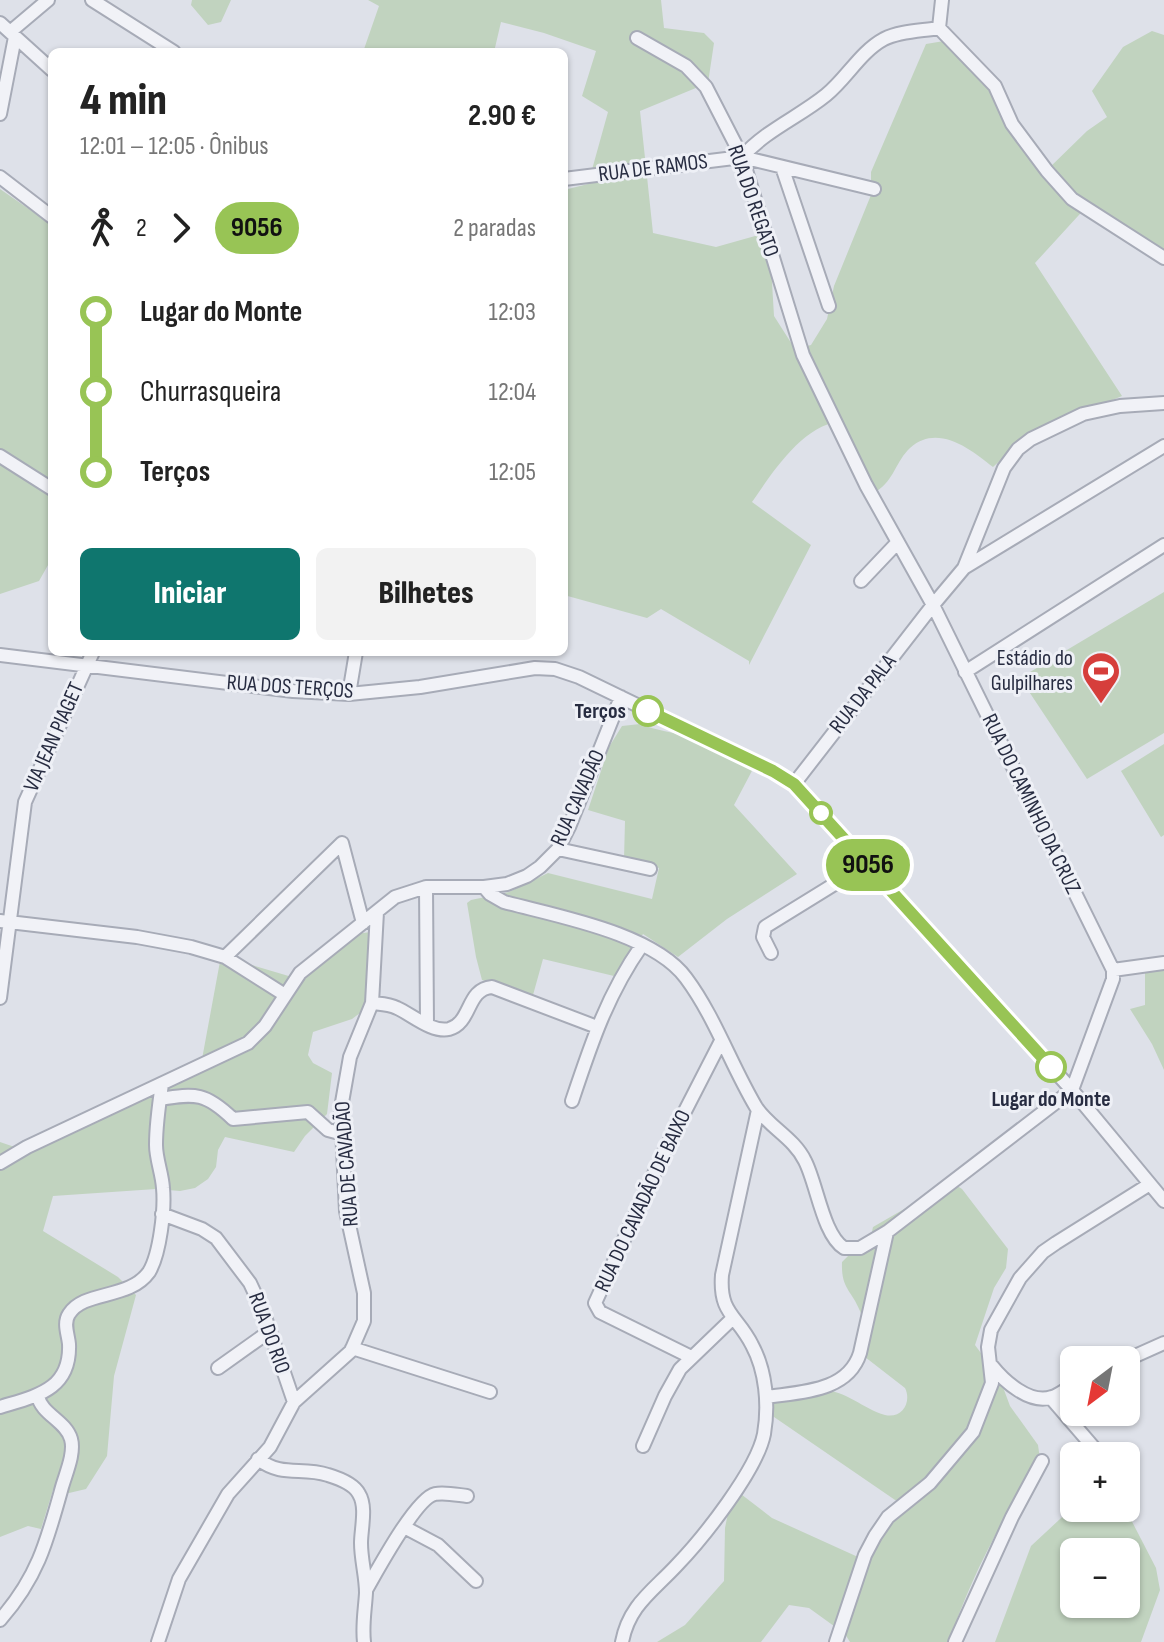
<!DOCTYPE html>
<html lang="pt">
<head>
<meta charset="utf-8">
<style>
  body { margin:0; font-family:"Sofia Sans Condensed",sans-serif; background:#f2f2f2; color:#222; height:100vh; display:flex; flex-direction:column; font-size:30px; white-space:nowrap }
  * { box-sizing:border-box; margin:0 }
  p { font-size:26px; color:#767676 }
  .icon { flex:none; width:44px; height:44px; fill:none; stroke:currentColor; stroke-width:2; stroke-linecap:round; stroke-linejoin:round }
  .map { position:relative; flex:1; overflow:hidden }
  .drawer { position:absolute; left:48px; top:48px; width:520px; height:608px; display:flex; flex-direction:column; background:#fff; border-radius:12px; box-shadow:0 2px 6px #0004 }
  .drawer>* { flex:none }
  .badge { padding:0 16px; border-radius:26px; font-size:28px; line-height:52px }
  .needle { width:52px; rotate:212deg }
  .buttons { position:absolute; left:1060px; top:1346px; display:grid; gap:16px }
  .buttons a { display:grid; place-items:center; width:80px; height:80px; border-radius:12px; background:#fff; box-shadow:0 2px 6px #0004; font-size:40px }
  .map>.badge { position:absolute; translate:-50% -50%; box-shadow:0 0 0 4px #fff }
  .legs { display:flex; align-items:center; gap:12px; height:88px; padding:0 32px; font-size:26px }
  .legs p { margin-inline-start:auto }
  .overview { display:flex; align-items:center; justify-content:space-between; height:136px; padding:0 32px }
  h1 { font-size:44px; font-weight:800; line-height:60px }
  .cta { display:flex; gap:16px; margin-top:auto; padding:16px 32px }
  .cta a { flex:1; height:92px; border-radius:12px; background:#0f766e; color:#fff; font-size:32px; font-weight:800; line-height:92px; text-align:center }
  .cta a+a { background:#f2f2f2; color:#222 }
  ul { padding:0 32px; list-style:none }
  li { display:flex; align-items:center; gap:28px; height:80px; font-size:30px }
  li i { display:grid; place-items:center; width:12px; height:100%; margin:0 10px; background:currentColor }
  li i::after { content:''; width:20px; height:20px; margin:-10px; border:6px solid; border-radius:50%; background:#fff }
  li p { margin-inline-start:auto }
  li:first-child i { background:linear-gradient(#0000 50%,currentColor 0) }
  li:last-child i { background:linear-gradient(currentColor 50%,#0000 0) }
  .map>svg:first-child { display:block }
  .green { fill:#c1d3bf; fill-rule:evenodd }
  .lines { fill:none; stroke-linecap:round; stroke-linejoin:round }
  .minor-casing { stroke:#a7abb7; stroke-width:16 }
  .minor { stroke:#f1f2f7; stroke-width:12 }
  .line-1-casing { stroke:#fff; stroke-width:18 }
  .line-1 { stroke:#98c455; stroke-width:12 }
  .stop-1-dot { fill:#fff; stroke:#98c455; stroke-width:4 }
  .labels { text-anchor:middle; dominant-baseline:central; stroke-width:6; stroke-linejoin:round; paint-order:stroke }
  .street-label { font-size:22px; fill:#272c41; stroke:#eef0f6 }
  .poi-label { font-size:22px; fill:#272c41; stroke:#eef0f6; text-anchor:end }
  .stop-label { font-size:22px; font-weight:bold; fill:#272c41; stroke:#eef0f6; text-anchor:end }
</style>
</head>
<body>
<div class="map">
<svg width="1164" height="1642" viewBox="0 0 1164 1642">
  <rect width="100%" height="100%" fill="#dee1e9"/>
  <!-- green -->
  <path class="green" d="M192,0h39l-10,22 -13,3 -17,-20z
    M368,0h293l3,28 40,5 10,10 -6,40 -68,28 13,122 63,14 53,-15 5,84 21,33 16,-4 16,-26 7,-33 37,-91v-23l55,-128 18,-3 28,20 74,110 41,-40 20,-14 -15,-26 31,-44 29,-16 12,4v216l-75,-47 -54,59 87,133 -95,40 -34,31c-22,-18 -56,-44 -83,-19 -14,13 -16,32 -33,43l-37,-70c-39,6 -67,51 -88,81l59,43 -62,120v-4l-88,-52 -14,9 -83,-23v-405l24,-6 20,-72 -26,-16 14,-45 -52,-18 -43,-11 -7,30h-131l16,-46z
    M0,189l52,36v333l-13,23 -39,13z
    M1164,592v141l-77,46 -67,-101z
    M640,724c17,7 33,8 50,13 22,8 43,19 64,30l-20,38 63,69 -70,45 -49,38 -35,-23 -29,42 -71,-17 -10,36 -51,-15 -6,-23 -9,-54 4,-3 38,-8 39,-19 104,26 7,-31 -35,-9 1,-38 -37,-11 21,-63 13,-21z
    M1164,744v91l-3,2 -40,-66z
    M371,932l10,6 1,20 -14,49 -16,12 -39,13 -5,23 5,8 19,10 -5,41 -22,22 -11,16 -69,-15 -7,13 -2,17 -8,12 -13,9 -15,3 -24,-2 -103,7 -10,35 75,46 18,18 -22,81 -7,80 -21,33 -17,4 -16,-3 -12,39 -13,-3 -28,11v-395l29,10 171,-82 21,-114 71,21 63,-43z
    M1164,967v103l-12,-26 -22,-35 15,-4v-36z
    M951,1182l11,7 46,60 -2,19 -12,20 -19,57 11,15 11,11 13,35 28,39 2,14c-37,58 -69,117 -91,183h-99l-5,-8 -36,-26 -20,-3 -28,37h-104l28,-17 39,-44 1,-53 8,-40 39,30 86,39 40,-55 -137,-94c16,-5 45,-18 60,-18 25,0 42,19 64,25 17,4 27,-13 20,-27l-40,-31c0,-15 1,-32 -5,-46 -9,-22 -19,-22 -18,-49l10,-10 17,-7 4,-18z
    M1074,1506v2h51l31,60 4,22 -19,52h-146l36,-96zM1074,1552h52v52h-52z"/>
  <g class="lines">
    <!-- minor casing -->
    <g class="minor-casing">
      <path id="minor" d="M92,0l82,52
        M942,0l-3,28 56,58 17,38 35,47 25,28 92,59
        M0,23l52,47
        M10,32l38,-32
        M0,114l15,-77
        M742,157c24,-27 57,-40 84,-62 21,-17 34,-43 58,-56 16,-8 37,-8 55,-11
        M782,167l47,139
        M0,177l52,40
        M564,179l178,-22 132,32
        M0,456l52,33
        M964,568l200,-122
        M861,581l37,-39
        M0,655l293,36 56,3 71,-7 115,-19 20,1 24,8 194,94 21,13 278,306 92,111
        M965,672l199,-127
        M349,694l7,-42
        M794,784l139,-179 31,-37 40,-100 14,-19 13,-10 52,-25 37,-8 44,-3
        M558,849l92,20
        M426,887l1,137
        M484,887l6,7 14,8c52,14 149,31 182,76 29,39 45,87 70,129 13,20 38,31 49,54 12,23 18,74 39,87h16l27,-16 185,-142 41,-111v-9l-180,-365 -67,-120 -63,-130 -61,-198 -36,-70 -20,-21 -49,-28
        M0,921l137,16 54,10 34,10 60,38
        M771,953l-8,-16 2,-10 102,-63
        M225,957l117,-114 21,80
        M1113,970l51,-7
        M0,998l25,-196 68,-150
        M372,1003c8,1 17,1 25,5 14,6 35,25 52,21 23,-6 17,-40 43,-42l105,40
        M160,1099c36,-6 46,-6 73,20l75,-7 20,18 15,4
        M572,1101c19,-57 35,-106 70,-156
        M0,1163l27,-16 221,-104 17,-17 35,-53 95,-76 31,-10h58l23,-3 20,-8 13,-9 18,-18 11,-22 52,-130
        M162,1214l40,15 14,9 34,45 13,28 31,91
        M352,1348l138,44
        M691,1357l-91,-45 -5,-9 69,-151 57,-111
        M1126,1360l38,-17
        M992,1366c12,15 38,39 60,31 7,-2 15,-9 22,-12
        M218,1368l52,-37
        M767,1397c33,-5 81,-5 93,-44l27,-121
        M1051,1398l50,58
        M0,1407c36,-11 71,-17 69,-63 -1,-10 -6,-21 0,-30 15,-24 60,-14 80,-42 11,-18 16,-63 14,-84 -1,-15 -7,-29 -7,-43 0,-20 3,-41 6,-61
        M643,1446l22,-50 15,-27 53,-51
        M258,1459c25,19 43,7 70,16 10,3 26,9 31,19 8,13 2,35 2,49 0,17 5,33 5,50 -1,17 -4,32 -2,49
        M404,1527l34,18 38,36
        M366,1590c11,-19 50,-92 69,-96 10,-2 23,1 32,2
        M0,1620c38,-43 47,-79 62,-133 4,-14 13,-34 9,-48 -5,-18 -30,-25 -33,-43
        M158,1642l21,-63 49,-85 42,-47 24,-45 57,-51 13,-30v-28l-18,-82 -5,-103 9,-51 22,-54 5,-91
        M622,1642c7,-37 31,-51 55,-77 26,-27 80,-95 87,-131 5,-29 2,-63 -12,-89 -15,-30 -33,-31 -30,-70l36,-165
        M836,1642l29,-87 10,-19 13,-19 42,-34 43,-51 19,-49 -4,-36 3,-17 29,-52 23,-26 13,-9 94,-59
        M955,1642l57,-125 30,-56"/>
    </g>
    <!-- minor -->
    <use href="#minor" class="minor"/>
  </g>
  <g class="lines">
    <!-- line-1 casing -->
    <g class="line-1-casing">
      <path id="line-1" d="M648,711l125,60 21,13 257,283"/>
    </g>
    <!-- line-1 -->
    <use href="#line-1" class="line-1"/>
  </g>
  <!-- icons -->
  <defs>
    <g id="stadium-pin" transform="scale(2)"><path d="M0 17L-7.5 6A9.5 9.5 0 1 1 7.5 6Z" fill="#d63e3b" stroke="#eef0f6"/><path d="M0-5a6.5 5 0 1 0 0 10a6.5 5 0 1 0 0-10ZM-3.5-1.8h7v3.6h-7Z" fill="#fff"/></g>
  </defs>
  <g fill-rule="evenodd">
    <use href="#stadium-pin" x="1101" y="671"/>
  </g>
  <!-- markers -->
  <g class="stop-1-dot">
    <circle cx="648" cy="711" r="14"/>
    <circle cx="821" cy="813" r="10"/>
    <circle cx="1051" cy="1067" r="14"/>
  </g>
  <g class="labels">
    <!-- street labels -->
    <g class="street-label">
      <text transform="translate(653 168) rotate(-7)">RUA DE RAMOS</text>
      <text transform="translate(753 201) rotate(71)">RUA DO REGATO</text>
      <text transform="translate(290 687) rotate(4)">RUA DOS TERÇOS</text>
      <text transform="translate(863 694) rotate(-52)">RUA DA PALA</text>
      <text transform="translate(54 737) rotate(-66)">VIA JEAN PIAGET</text>
      <text transform="translate(578 798) rotate(-66)">RUA CAVADÃO</text>
      <text transform="translate(1031 804) rotate(64)">RUA DO CAMINHO DA CRUZ</text>
      <text transform="translate(347 1164) rotate(-94)">RUA DE CAVADÃO</text>
      <text transform="translate(643 1201) rotate(-65)">RUA DO CAVADÃO DE BAIXO</text>
      <text transform="translate(269 1333) rotate(70)">RUA DO RIO</text>
    </g>
    <!-- poi labels -->
    <g class="poi-label">
      <text x="1073" y="658">Estádio do<tspan x="1073" dy="25">Gulpilhares</tspan></text>
    </g>
    <!-- stop labels -->
    <g class="stop-label">
      <text x="626" y="711">Terços</text>
      <text x="1051" y="1099" text-anchor="middle">Lugar do Monte</text>
    </g>
  </g>
</svg>
<div class="buttons">
<a><svg class="needle" viewBox="-14 -14 28 28"><path d="M0-13l5 13h-10z" fill="#e53935"/><path d="M0 13l5-13h-10z" fill="#767676"/></svg></a>
<a>+</a>
<a>−</a>
</div>
<b class="badge" style="left:868px;top:865px;background:#98c455;color:#111">9056</b>
<section class="drawer">
<div class="overview"><div><h1>4 min</h1><p>12:01 – 12:05 · Ônibus</p></div><b>2.90 €</b></div>
<div class="legs"><svg class="icon" aria-label="walk" viewBox="0 0 24 24"><circle cx="13" cy="4" r="2"/><path d="M13 8l-2 6 4 7M11 14l-3 7M7 12l3-4h3l4 4"/></svg>2<svg class="icon" aria-label="forward" viewBox="0 0 24 24"><path d="M9 5l7 7-7 7"/></svg><b class="badge" style="background:#98c455;color:#111">9056</b><p>2 paradas</p></div>
<ul>
<li><i style="color:#98c455"></i><b>Lugar do Monte</b><p>12:03</p></li>
<li><i style="color:#98c455"></i><span>Churrasqueira</span><p>12:04</p></li>
<li><i style="color:#98c455"></i><b>Terços</b><p>12:05</p></li>
</ul>
<div class="cta"><a>Iniciar</a><a>Bilhetes</a></div>
</section>
</div>
</body>
</html>
